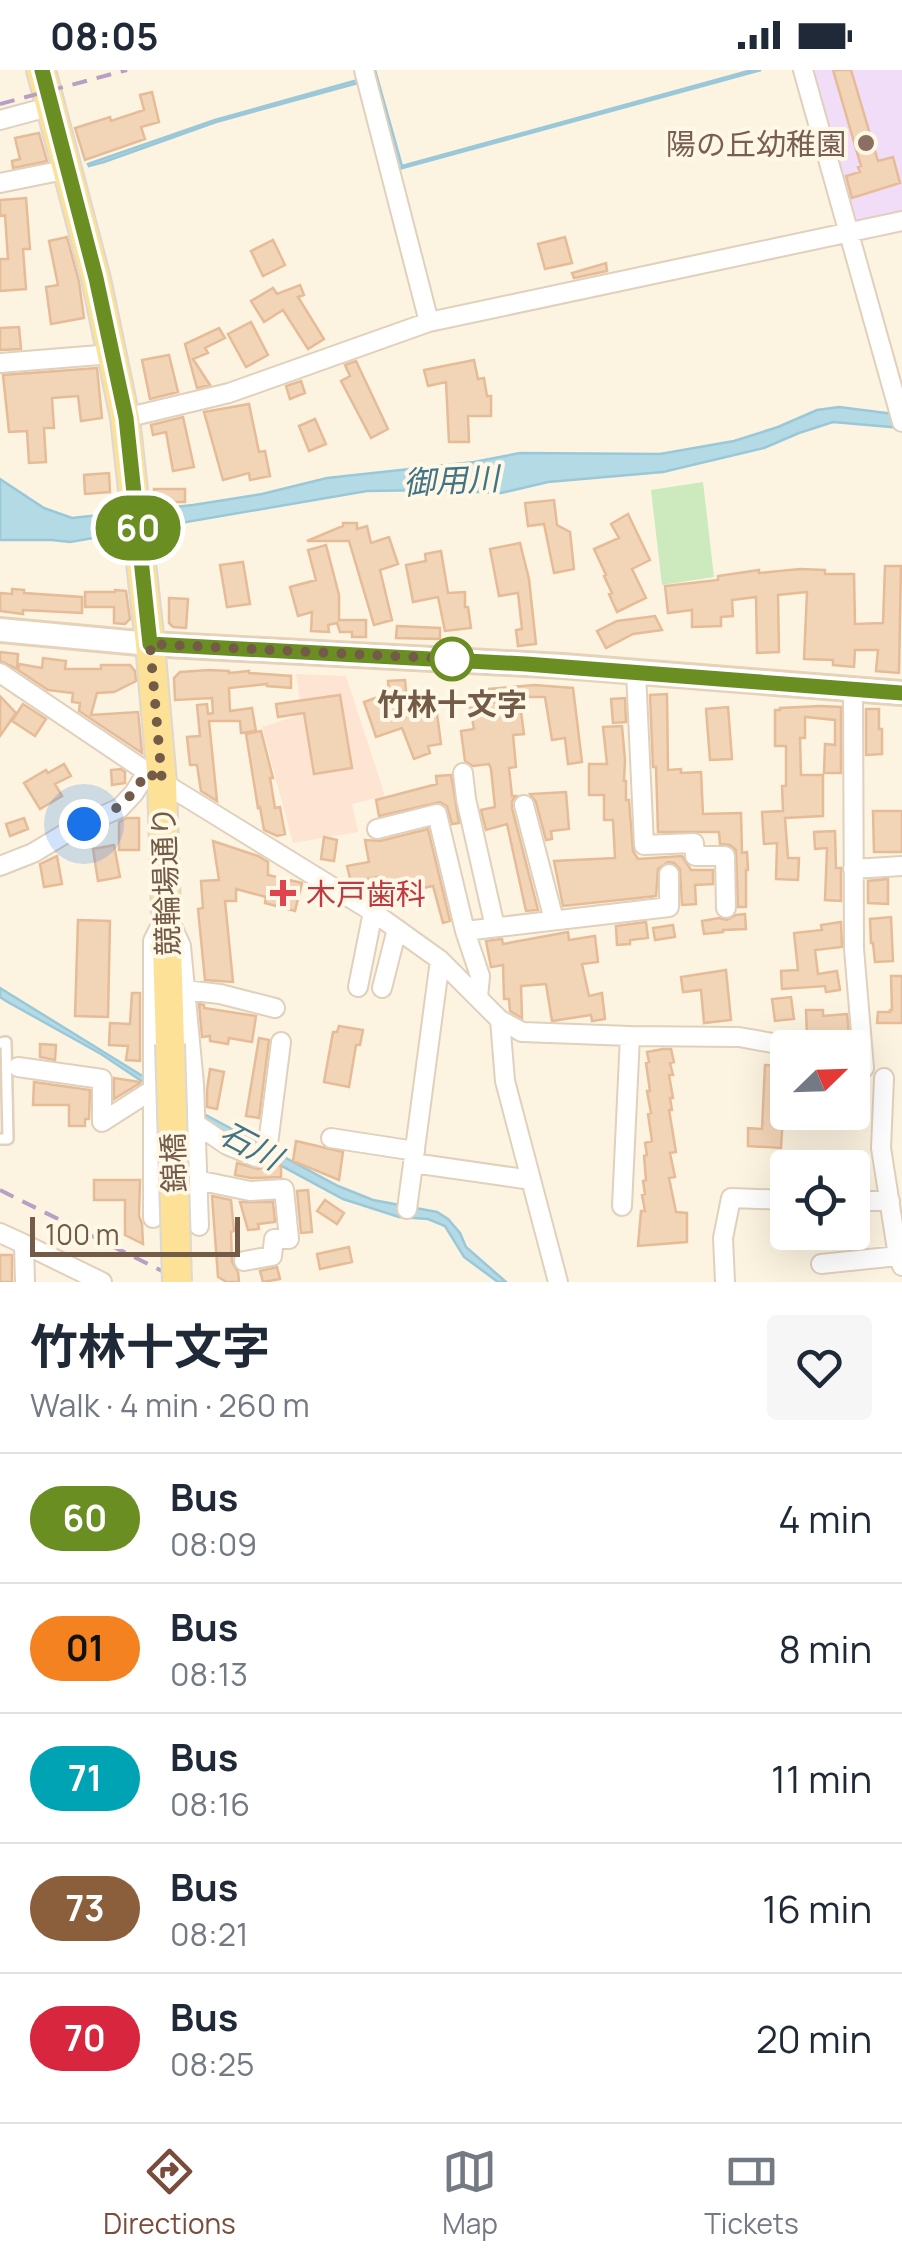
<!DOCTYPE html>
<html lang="en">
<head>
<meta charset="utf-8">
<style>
  body { margin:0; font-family:Manrope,"Noto Sans JP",sans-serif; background:#f6f6f7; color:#1f2937; height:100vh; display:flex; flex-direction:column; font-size:38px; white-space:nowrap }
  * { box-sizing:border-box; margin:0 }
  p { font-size:32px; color:#747a83 }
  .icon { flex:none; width:55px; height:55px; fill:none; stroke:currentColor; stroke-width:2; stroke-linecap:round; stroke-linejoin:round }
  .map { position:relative; height:1212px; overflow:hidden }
  .details { display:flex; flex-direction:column; background:#fff; flex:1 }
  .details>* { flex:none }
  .badge { padding:0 20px; border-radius:32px; font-size:35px; line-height:65px }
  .needle { width:65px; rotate:67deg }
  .fabs { position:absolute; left:770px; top:960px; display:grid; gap:20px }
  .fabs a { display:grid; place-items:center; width:100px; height:100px; border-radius:10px; background:#fff; box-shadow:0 10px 40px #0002; font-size:50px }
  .scale { position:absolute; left:30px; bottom:25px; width:210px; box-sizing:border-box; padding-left:10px; border:5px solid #735b47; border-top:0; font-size:28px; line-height:35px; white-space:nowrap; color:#735b47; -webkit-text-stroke:8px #fff8e6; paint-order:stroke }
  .you { position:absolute; width:50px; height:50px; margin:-25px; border:8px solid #fff; border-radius:50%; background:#1a73e8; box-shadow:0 0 0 15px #1a73e833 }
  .map>.badge { position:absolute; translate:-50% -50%; box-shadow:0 0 0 5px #fff }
  .round { display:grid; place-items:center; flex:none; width:105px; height:105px; border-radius:10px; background:#f6f6f7 }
  .head { display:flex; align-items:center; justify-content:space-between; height:170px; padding:0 30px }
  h1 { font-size:48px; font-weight:700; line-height:75px }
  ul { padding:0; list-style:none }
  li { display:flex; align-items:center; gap:30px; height:130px; padding:0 30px; border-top:2px solid #e0e1e3 }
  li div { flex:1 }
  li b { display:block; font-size:38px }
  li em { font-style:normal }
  li .badge { min-width:110px; font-weight:700; text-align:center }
  .status { display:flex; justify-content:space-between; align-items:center; height:70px; padding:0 50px; background:#fff; direction:ltr }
  .status svg { height:28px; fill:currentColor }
  .tabs { display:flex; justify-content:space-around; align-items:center; height:140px; border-top:2px solid #e0e1e3; background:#fff; font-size:28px; color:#747a83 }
  .tabs a { display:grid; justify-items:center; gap:5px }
  .tabs .current { color:#7a4c3c }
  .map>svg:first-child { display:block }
  .commercial { fill:#fde4d3 }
  .education { fill:#f1ddf8 }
  .green { fill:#cceabe }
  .water { fill:#b4dae6; stroke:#9ac8d8; stroke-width:2.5 }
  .building { fill:#f2d4b7; stroke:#e5bc97; stroke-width:2.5 }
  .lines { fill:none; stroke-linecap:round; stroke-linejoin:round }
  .service-casing { stroke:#e0d0bc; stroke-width:14 }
  .minor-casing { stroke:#e0d0bc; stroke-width:22 }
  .secondary-casing { stroke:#e5d2b9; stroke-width:28 }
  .primary-casing { stroke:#ddd8d3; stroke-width:32 }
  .service { stroke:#fff; stroke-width:9 }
  .minor { stroke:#fff; stroke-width:18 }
  .secondary { stroke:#fff; stroke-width:22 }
  .primary { stroke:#fde196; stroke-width:28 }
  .rail { stroke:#b79fc5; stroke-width:4; stroke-dasharray:15 10; stroke-linecap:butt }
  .primary-bridge-casing { stroke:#ddd8d3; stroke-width:32; stroke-linecap:butt }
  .primary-bridge { stroke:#fde196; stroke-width:28 }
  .line-casing { stroke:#fff; stroke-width:22 }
  .line { stroke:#6b8e23; stroke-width:15 }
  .walk { stroke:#735b47; stroke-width:10; stroke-dasharray:0 18 }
  .education-dot { fill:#8d6e63; stroke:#fff8e6; stroke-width:4 }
  .stop-dot { fill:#fff; stroke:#6b8e23; stroke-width:5 }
  .health-dot { fill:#e0444e; stroke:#fff8e6; stroke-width:4 }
  .labels { text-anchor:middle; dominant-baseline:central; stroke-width:8; stroke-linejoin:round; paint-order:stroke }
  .education-label { font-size:30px; fill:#785e54; stroke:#fff8e6; text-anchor:end }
  .stop-label { font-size:30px; font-weight:bold; fill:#735b47; stroke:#fff8e6 }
  .street-label { font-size:30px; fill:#735b47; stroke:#fff8e6 }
  .health-label { font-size:30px; fill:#be3a42; stroke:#fff8e6; text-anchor:start }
  .water-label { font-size:32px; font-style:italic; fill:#417487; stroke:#fff8e6 }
</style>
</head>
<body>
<div class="status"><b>08:05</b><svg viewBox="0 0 49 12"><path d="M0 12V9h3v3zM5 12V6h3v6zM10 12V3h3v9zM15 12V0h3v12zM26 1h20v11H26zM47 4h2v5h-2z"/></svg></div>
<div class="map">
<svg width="902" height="1212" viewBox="0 0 902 1212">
  <rect width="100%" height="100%" fill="#fcf4e0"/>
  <!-- commercial -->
  <path class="commercial" d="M296,604l50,2 39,120 -33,8 6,28 -65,11 -31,-116 40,-13z"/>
  <!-- education -->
  <path class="education" d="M809,0h93v145l-50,11z"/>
  <!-- green -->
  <path class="green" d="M703,412l11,95 -52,8 -11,-95z"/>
  <!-- water -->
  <path class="water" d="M372,0h3l27,96 350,-96h9l-362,99z
    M358,10v3l-142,39 -112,40 -15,4 -1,-2 127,-44z
    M839,337l63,8v13l-69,-6 -34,11 -35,15 -101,24 -115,10 -47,11 -66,-3 -68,1 -297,51 -18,-2h-52v-61l44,29 28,10 121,-13 69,-11 65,-16 147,-16 46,-9 140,1 74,-13 44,-14 39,-17z
    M0,918l204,126 134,72 35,14 64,12 11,7 12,14 6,14 40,35h-8l-34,-25 -19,-31 -17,-7 -29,-2 -56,-18 -128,-69 -114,-76 -95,-53 -6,-4z"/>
  <!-- building -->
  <path class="building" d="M833,0h18l27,91 15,-4 7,26 -48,15 -6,-22 14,-4 -2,-5 3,-1z
    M152,22l7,30 -18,5 4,12 -60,21 -10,-32 35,-11 1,4 33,-11 -4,-15z
    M39,63l8,28 -34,7 -1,-7 8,-2 -5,-21z
    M26,128l4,51h-7l3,40 -26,2v-32h8l-3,-44 -5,1v-16z
    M67,167l12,45 5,36 -33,6 -5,-37 12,-2 -9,-44z
    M565,167l7,26 -27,6 -7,-25z
    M273,170l12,25 -22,11 -12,-25z
    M606,193l1,8 -33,7 -2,-5z
    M300,215l4,10 -6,2 26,42 -16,10 -25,-39 -19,12 -13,-21 22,-13 4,6z
    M251,252l17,33 -22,12 -18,-33z
    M19,257l2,22 -21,1v-22z
    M219,258l6,10 -20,10 3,5 -15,6 17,26 -13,3 -12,-44z
    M169,285l9,37 -28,7 -8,-39z
    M474,290l4,19 6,-1 3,18h4v20h-23l1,26h-20l-3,-60 -18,4 -4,-16z
    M356,291l32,68 -17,9 -30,-57 9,-5 -5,-11z
    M97,298l5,50 -21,3 -3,-25 -26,2 2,30h-10l2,34 -17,1 -2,-32 -18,1 -6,-57z
    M301,311l4,12 -15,6 -4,-13z
    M249,334l10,48 6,-1 5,25 -20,4 -1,-7 -26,7 -19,-68z
    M183,347l11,50 -21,4 -7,-39 -13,3 -2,-10z
    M315,349l11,25 -17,7 -10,-25z
    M109,403l1,19 -25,2 -1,-19z
    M154,419h31v13h-31z
    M554,430l3,25 13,7 4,37 -20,4 -10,-49 -16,2 -3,-23z
    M628,444l22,46 -18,9 14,29 -29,14 -8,-18 3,-1 -8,-17 2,-1 -12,-26 25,-11 -8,-14z
    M343,453h14v6l10,-3 4,17 18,-6 9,27 -18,6 12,50 -18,5 -25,-84h-42l36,-15z
    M520,473l9,36 7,65 -18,2 -2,-16 6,-1 -4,-36 -19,3 -9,-47z
    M326,475l13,50v25h27v17h-14v-5h-12l-3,-9 -9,2 1,7 -18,-1 1,-19 -14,4 -8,-29 26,-7 -8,-30z
    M441,481l7,42 17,-1v15h3l3,21 -26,3 -7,-34 -25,5 -7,-37 20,-4 -1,-7z
    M243,492l7,42 -23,3 -7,-42z
    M885,496h16l-2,107 -23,-2 2,-21h-23l-1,17 -21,-2v-5l-29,-1 3,-67 -29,3 1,57 -22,1 -1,-56 -24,3 1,16 -12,1v9l-29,1v-17l-24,3 -3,-27 53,-6v-4l41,-6v3l41,-4 25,1v4h29l1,50 28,-1z
    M12,519l12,1v3l58,4v16l-59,-3v4l-23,-3v-18l12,1z
    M115,520l11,1 4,28 -5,5 -11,-1v-16h-29v-15h30z
    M169,528l19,1 -2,29 -13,-1 -4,-4z
    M655,546l7,14 -29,4 -27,14 -9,-17 20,-10z
    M397,556l43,2v11l-44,-1z
    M0,582l18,2 -1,15 -17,-8z
    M43,588l23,3 -1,8h36v-4h29l5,6 1,10 -22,11 -17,1 -6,22 47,-3 4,41 -63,-42 1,-8 -8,-1 1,-9 -25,-3 -30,-20 1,-6 23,4z
    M209,600l20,1v2l20,-2v2l42,3v12l-24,-2v-2l-38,4 1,23 22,-3 4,23 -15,2 -1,-12h-31l8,80 -16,-10 -4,-26h-7l-3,-28 13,-1 -3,-31 10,-1 1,10 5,-1 -1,-15 -37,2 -1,-22 6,-6z
    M405,610l2,22 28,-4 6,46 -13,2 2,7 -16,6 -12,-31 -26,9 -12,-35 25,-9 -1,-12z
    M534,615l39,3 9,74 -14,2 -3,-26 -13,2 -7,-43h-26l5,37 -11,1 3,32 -7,1 3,28h4l-4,5v7l26,102 -12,1 -19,-87 -21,6 -5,-20 14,-3 -4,-38 -2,-5 -16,2 -8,-5 -4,-30 13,-2 -4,-21 27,-6v-5h-8v-8z
    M667,624l1,76 13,-1v4l20,-1 2,42 38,-1 1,40 5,-1 1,18h-2v37h-8l-2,-57 -6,-5 -10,-1 -1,-12h-61l-2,-65h-3l-3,-72z
    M340,625l12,73 -38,6 -10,-61 -26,4 -2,-13z
    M0,626l16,17 -16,23z
    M625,628l1,24 -13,1 -2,-24z
    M23,634l23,15 -11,17 -23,-15z
    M820,636l21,1v66h-17l1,-29 10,1v-25l-30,-3v21h-5l1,37h22v41l-38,2 3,40h11l-1,22 -22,-1 1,-36 -13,1 -2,-32 21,-1 -1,-25h4v-40h-11v-36h5v-2z
    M728,637l4,52 -22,1 -4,-51z
    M866,639h13v20h3v25l-16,1z
    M622,656l3,34 -1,21h2v19h3l4,51 5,8 44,-3 9,14h22v14l-18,1 1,19 -14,1 -2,-36 -6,-6 -6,-1 -10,7 -2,27 -93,10 -9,-45 61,-3 -2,-38h-9v-25h-15v-31h18l-4,-37z
    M261,661l12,47h-3l5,30 5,-1 5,27 -8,2 -13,-6 -4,-23 -2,1 -12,-74z
    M64,694l7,12 -16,8 7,12 -22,13 -16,-26 22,-13 2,3z
    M121,699l4,3v11l-13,2 -1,-15z
    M451,705l8,48 -7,1 -5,-18 -7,-4 -61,14 -3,-16 61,-16 -1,-8z
    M566,722l3,37 -18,2 1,8 -6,1 -10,-38 -6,-8z
    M873,741h29v41h-28z
    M24,748l4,11 -18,7 -4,-12z
    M127,748h12v32h-20v-28z
    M428,759l22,92 -7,2 -10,-37 -34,7 1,4 -16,4 -6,-24 -27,5 -4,-16 22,-4 -4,-22 15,1z
    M835,761l1,37h5v33l-16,-1 2,-52 -12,1 -1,-17z
    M324,767l13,3 -3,21 -13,-2z
    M213,771l45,15 10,6v13l34,8 -7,28 -30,-8 1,-6 -30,-8v12h-11l8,81 -28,-2 -7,-71 5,-1 -2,-27 18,-1z
    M114,775l6,32 -22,4 -5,-32z
    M57,786l5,28 -18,3 -4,-23z
    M888,809v25l-20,-1v-22z
    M745,844l1,15 -23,1v2l-19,2 -2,-13 17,-3 8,2 9,-5z
    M891,847l2,44 -18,1 -2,-19h-2l-1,-24z
    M78,850l32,1 -2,96 -33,-1z
    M646,852l2,16 -18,2v4l-13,1 -1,-19z
    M841,852l1,25 -27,3 3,24 19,-3 3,19 -14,2 -1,-6 -43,3 -1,-18 17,-1 -4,-37 28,-3 -1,-5z
    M673,855l2,12 -20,3 -2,-12z
    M568,862l1,8 26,-4 3,26 -16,2 7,32 13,-3 3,26 -13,2 -1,-6 -39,6 -6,-37 -25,2 1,32 -12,-7 -1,-12h-5l-1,-34 -12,2 -5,-26 16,-2 1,5z
    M726,900l5,50 -27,3 -3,-33 -18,2 -2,-15z
    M891,906h11v47h-25l1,-11h12v-2h2z
    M132,923h8v68l-14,-1 2,-14 -19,-1 1,-22 20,1z
    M791,927l3,22 -19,2 -3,-22z
    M199,934l5,1v3l52,8 -4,26 -23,-4 -1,6 -18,-3v-5l-8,1z
    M806,940h17v6l24,-2 3,32 -13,1v-7l-27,1 -3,-3z
    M339,956l24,4 -3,15h-4l-7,42 -25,-5 9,-50h4z
    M259,968l10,2 -10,78 -13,-2z
    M40,974l16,1 -1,15 -15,-3z
    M663,979h8l3,13 -4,1 3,12h-4l4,23h-3l2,12h-3l7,42 -6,1 5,24 -6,1 7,34 11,1v29l-49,4 3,-35h4l-3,-16 3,-1 -2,-13 3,-1 -2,-24 3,-1 -2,-12 7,-2 -4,-27 3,-1 -4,-22h3l-4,-28 3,-1 -2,-10z
    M765,995l21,1 -5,82 -33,-2v-18l14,1z
    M210,999l14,3 -7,37 -10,-2v-17z
    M114,1008l26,4v1l-26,16z
    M34,1012l56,8 -1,29h-4v7h-16v-21h-36z
    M296,1071l47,11 -4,28 -46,-19z
    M237,1093l21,6 7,-3 16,-1v12l-30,1 -16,-3z
    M94,1110h46l-1,36 3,8 1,20 -18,-9v-35h-31z
    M308,1120l4,42 -11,1 -4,-42z
    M212,1126l19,4 3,31 -3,1 1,30 6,10 1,10h-12l-9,-5z
    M325,1130l19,13 -7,11 -20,-13z
    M240,1132h33l2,20 -17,2 1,5 -11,1z
    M349,1177l3,15 -32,7 -3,-15z
    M0,1185h12v27h-12z
    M277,1197l3,12 -17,3 -3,-11z"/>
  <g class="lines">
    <!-- service casing -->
    <g class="service-casing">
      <path id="service" d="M0,973l6,-1 2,97h-8"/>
    </g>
    <!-- minor casing -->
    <g class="minor-casing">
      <path id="minor" d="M364,0l65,252
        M803,0l99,352
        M0,50l52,-14
        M0,113l69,-14
        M0,293l112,-9
        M125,348l104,-25 200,-71 473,-101
        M636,602l8,173 50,-2 1,13h30l1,52
        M0,603l162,109 211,130 67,48 60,60 22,12 108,4 109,1 61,11
        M853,619l1,260 10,119
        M463,703l3,26 29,128
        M524,735l30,115
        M377,759l60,-15 28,117 15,45 -2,22
        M0,796l33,-13 40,-24 47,-21 14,-15 13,-21
        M853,799l49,-3
        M171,854l10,22 13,138 5,142
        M465,861l204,-24v-33
        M358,917l15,-75
        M382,918l15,-59
        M185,920l35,4 55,14
        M500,950l5,61 53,201
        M18,997l84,12v43l50,-32
        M884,1008l-3,70 17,108 4,10
        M196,1054l31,21 29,12 12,-13 13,-102
        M331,1068l84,13
        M413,1093l118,17
        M197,1110l53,11 34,-2 5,50h-15l-2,17 -28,5
        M852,1131h38
        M622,1136l8,-170
        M407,1139l33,-249
        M153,1148v-277l11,-22
        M0,1163l24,11 1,38
        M24,1174l78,38
        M821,1194l77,-8
        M725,1212l-2,-44 8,-40 57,2"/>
    </g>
    <!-- secondary casing -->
    <g class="secondary-casing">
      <path id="secondary" d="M0,560l150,14 413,22 339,27"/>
    </g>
    <!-- primary casing -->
    <g class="primary-casing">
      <path id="primary" d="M41,0l55,209 29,139 25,226 12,138 8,262"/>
    </g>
    <!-- service -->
    <use href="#service" class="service"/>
    <!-- minor -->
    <use href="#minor" class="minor"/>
    <!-- secondary -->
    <use href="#secondary" class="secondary"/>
    <!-- primary -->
    <use href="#primary" class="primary"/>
    <!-- rail -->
    <path class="rail" d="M0,34l127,-34
      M0,1120l184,92"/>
    <!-- primary-bridge casing -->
    <g class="primary-bridge-casing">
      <path id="primary-bridge" d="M170,974l7,238"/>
    </g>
    <!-- primary-bridge -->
    <use href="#primary-bridge" class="primary-bridge"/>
  </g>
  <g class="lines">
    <!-- line casing -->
    <g class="line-casing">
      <path id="line" d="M42,0l54,208 30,140 24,226 376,20 376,29"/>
    </g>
    <!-- line -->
    <use href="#line" class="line"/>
    <!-- walk -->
    <path class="walk" d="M84,754c35,-15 42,-19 63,-52l15,10 -12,-138 302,15"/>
  </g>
  <!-- markers -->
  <circle class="education-dot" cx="866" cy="73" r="10"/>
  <circle class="stop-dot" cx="452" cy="589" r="20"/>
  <path class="health-dot" d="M278 808h10v10h10v10h-10v10h-10v-10h-10v-10h10z"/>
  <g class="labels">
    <!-- education labels -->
    <g class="education-label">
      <text x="846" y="73">陽の丘幼稚園</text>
    </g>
    <!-- stop labels -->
    <g class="stop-label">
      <text x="452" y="633">竹林十文字</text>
    </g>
    <!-- street labels -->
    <g class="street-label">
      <text transform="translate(165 811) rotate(-92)">競輪場通り</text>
      <text transform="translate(173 1093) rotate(-92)">錦橋</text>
    </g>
    <!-- health labels -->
    <g class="health-label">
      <text x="306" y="823">木戸歯科</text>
    </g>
    <!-- water labels -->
    <g class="water-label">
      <text transform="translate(451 410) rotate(-3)">御用川</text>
      <text transform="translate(251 1075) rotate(28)">石川</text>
    </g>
  </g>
</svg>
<div class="fabs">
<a><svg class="needle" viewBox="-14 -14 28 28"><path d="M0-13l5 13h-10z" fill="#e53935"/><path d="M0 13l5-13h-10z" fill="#747a83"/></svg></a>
<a><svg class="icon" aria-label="locate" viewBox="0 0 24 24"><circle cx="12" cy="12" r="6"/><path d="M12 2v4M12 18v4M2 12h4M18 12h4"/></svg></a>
</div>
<div class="scale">100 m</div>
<div class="you" style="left:84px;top:754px"></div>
<b class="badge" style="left:138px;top:458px;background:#6b8e23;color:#fff">60</b>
</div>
<section class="details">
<div class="head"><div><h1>竹林十文字</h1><p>Walk · 4 min · 260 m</p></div><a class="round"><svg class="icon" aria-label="heart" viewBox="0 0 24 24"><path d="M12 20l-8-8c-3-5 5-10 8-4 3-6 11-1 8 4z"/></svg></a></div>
<ul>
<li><span class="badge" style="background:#6b8e23;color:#fff">60</span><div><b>Bus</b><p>08:09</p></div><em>4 min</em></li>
<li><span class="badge" style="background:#f58220;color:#111">01</span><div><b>Bus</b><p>08:13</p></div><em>8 min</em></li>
<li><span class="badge" style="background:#00a3b4;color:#fff">71</span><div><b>Bus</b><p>08:16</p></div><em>11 min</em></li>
<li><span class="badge" style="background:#8b5e3c;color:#fff">73</span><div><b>Bus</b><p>08:21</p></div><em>16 min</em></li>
<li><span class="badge" style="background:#d7263d;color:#fff">70</span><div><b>Bus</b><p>08:25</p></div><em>20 min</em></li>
</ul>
</section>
<nav class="tabs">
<a class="current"><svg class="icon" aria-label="directions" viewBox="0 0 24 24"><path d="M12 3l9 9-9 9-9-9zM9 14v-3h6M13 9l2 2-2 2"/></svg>Directions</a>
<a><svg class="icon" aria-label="map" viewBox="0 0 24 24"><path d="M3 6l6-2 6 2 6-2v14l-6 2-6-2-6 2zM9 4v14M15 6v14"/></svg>Map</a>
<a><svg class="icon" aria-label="tickets" viewBox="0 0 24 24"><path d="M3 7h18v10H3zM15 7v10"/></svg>Tickets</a>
</nav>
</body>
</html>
